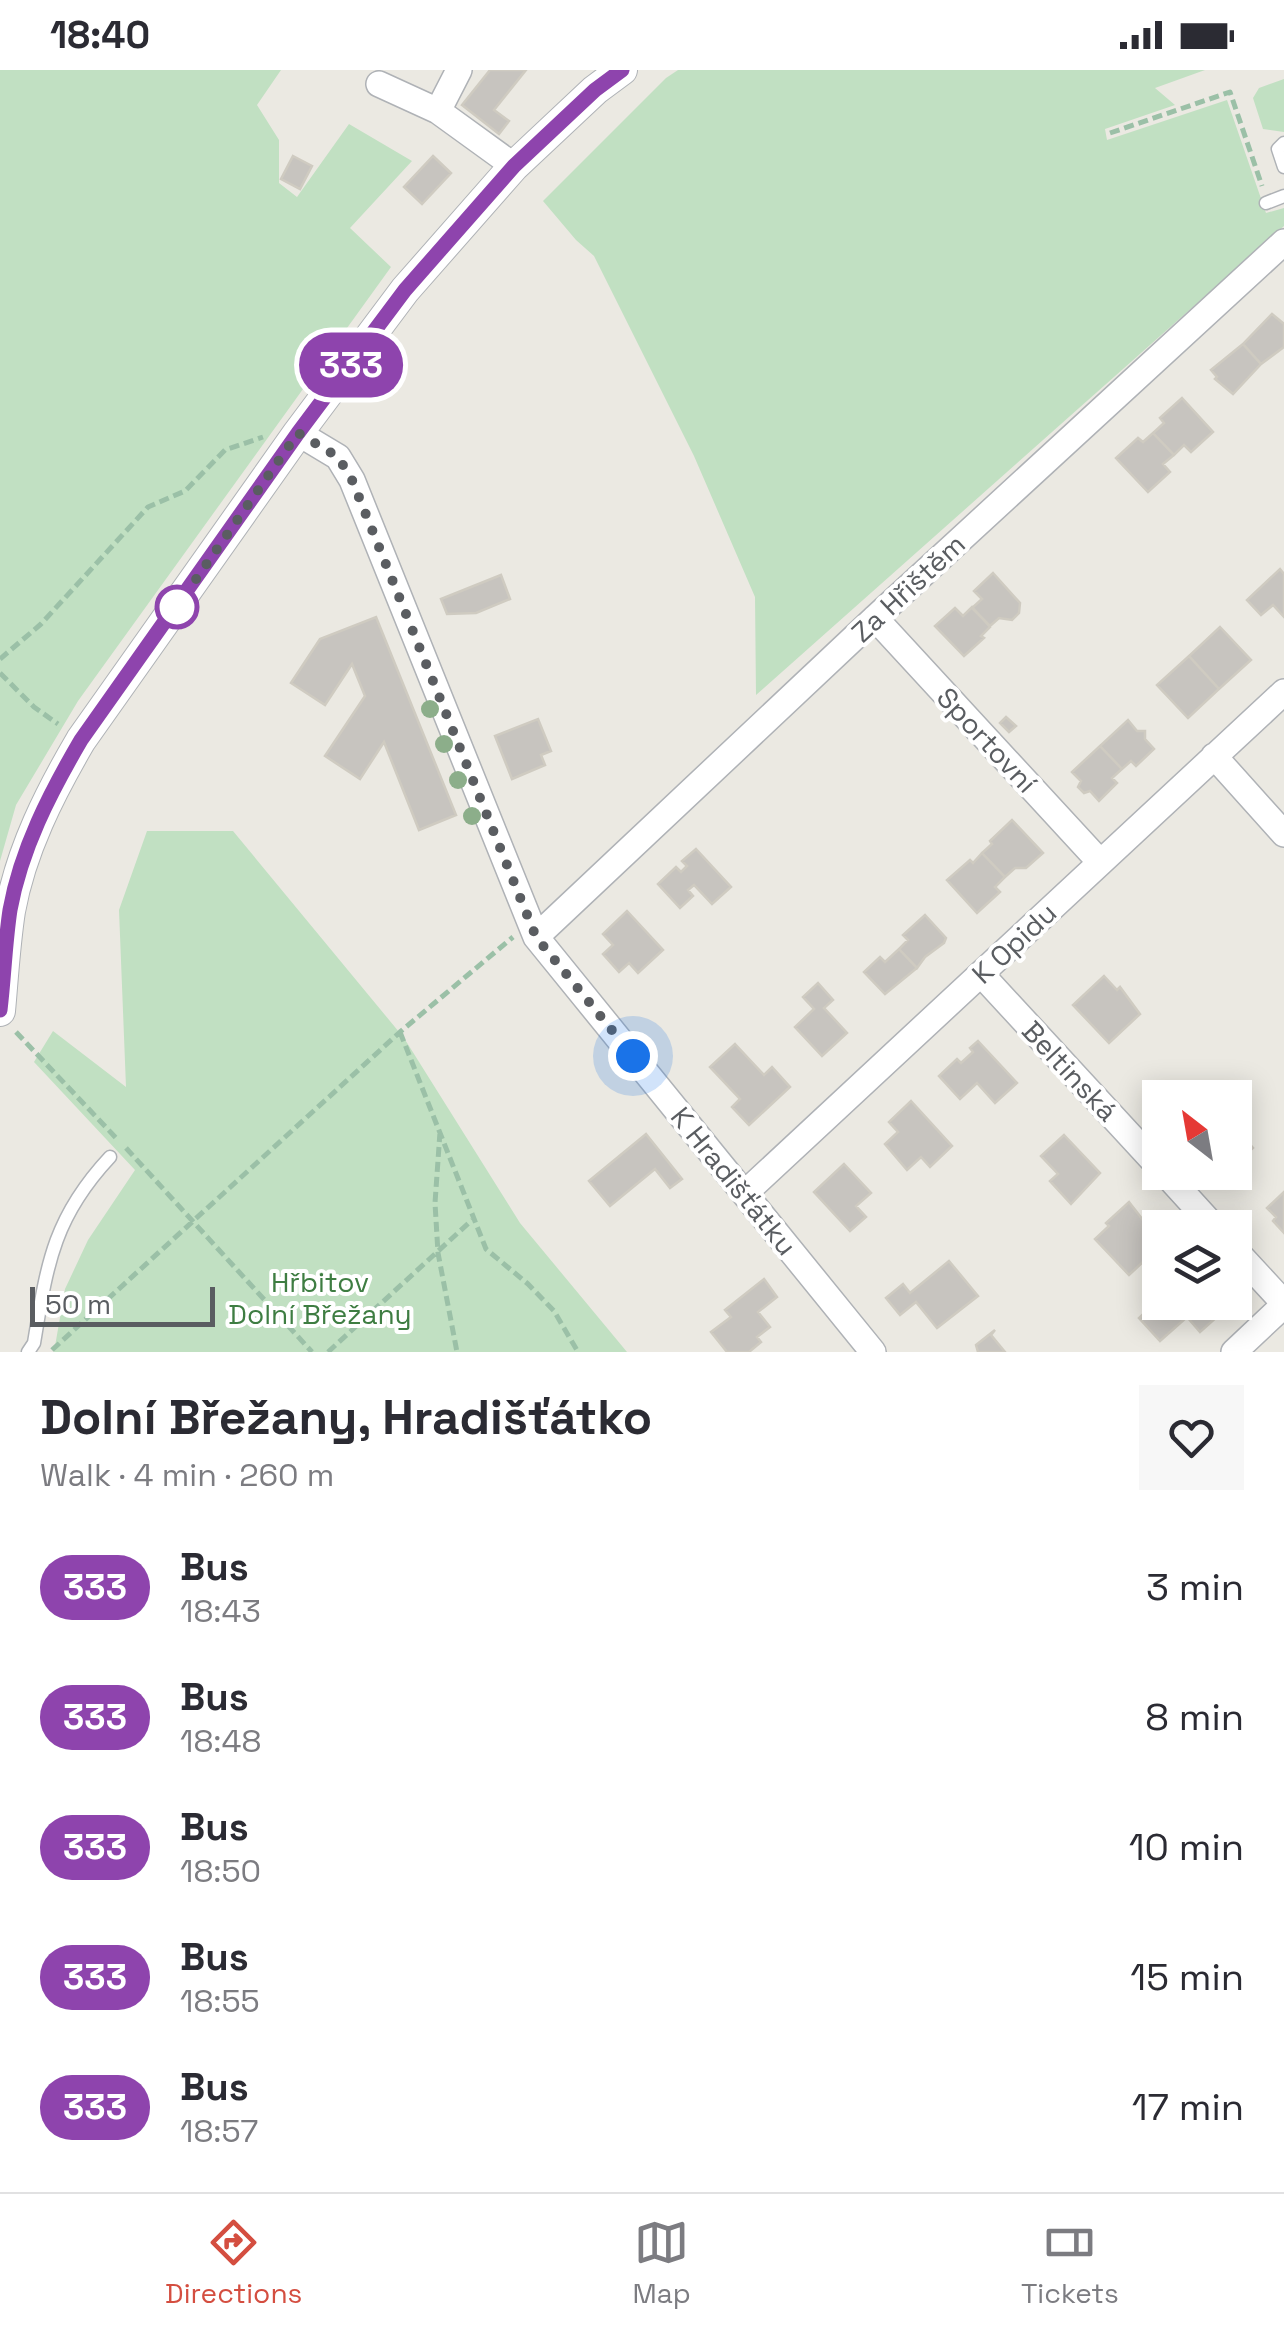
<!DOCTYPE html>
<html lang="en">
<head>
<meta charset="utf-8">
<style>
  body { margin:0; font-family:"Space Grotesk",sans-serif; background:#f7f7f7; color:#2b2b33; height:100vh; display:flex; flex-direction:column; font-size:38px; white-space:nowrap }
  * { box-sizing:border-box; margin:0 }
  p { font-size:32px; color:#7c7c81 }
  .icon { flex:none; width:55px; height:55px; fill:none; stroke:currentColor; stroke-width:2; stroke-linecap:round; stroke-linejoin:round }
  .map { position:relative; height:1282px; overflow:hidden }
  .details { display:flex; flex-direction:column; background:#fff; flex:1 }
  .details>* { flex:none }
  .badge { padding:0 20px; border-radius:32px; font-size:35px; line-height:65px }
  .needle { width:65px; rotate:329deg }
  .controls { position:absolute; left:1142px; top:1010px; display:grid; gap:20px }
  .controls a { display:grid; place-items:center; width:110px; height:110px; border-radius:0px; background:#fff; box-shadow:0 5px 25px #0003; font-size:50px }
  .scale { position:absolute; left:30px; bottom:25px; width:185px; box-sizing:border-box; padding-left:10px; border:5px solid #5a5d61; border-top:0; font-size:28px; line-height:35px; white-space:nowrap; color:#5a5d61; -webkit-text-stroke:8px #fff; paint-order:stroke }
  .you { position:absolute; width:50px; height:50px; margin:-25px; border:8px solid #fff; border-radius:50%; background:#1a73e8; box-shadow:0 0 0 15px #1a73e833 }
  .map>.badge { position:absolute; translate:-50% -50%; box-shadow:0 0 0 5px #fff }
  .round { display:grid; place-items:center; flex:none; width:105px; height:105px; border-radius:0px; background:#f7f7f7 }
  .overview { display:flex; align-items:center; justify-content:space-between; height:170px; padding:0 40px }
  h1 { font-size:48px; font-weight:600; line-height:75px }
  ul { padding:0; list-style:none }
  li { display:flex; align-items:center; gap:30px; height:130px; padding:0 40px }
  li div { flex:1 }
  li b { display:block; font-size:38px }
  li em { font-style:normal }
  li .badge { min-width:110px; font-weight:700; text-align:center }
  .status { display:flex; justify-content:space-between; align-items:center; height:70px; padding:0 50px; background:#fff; direction:ltr }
  .status svg { height:28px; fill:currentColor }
  .tabs { display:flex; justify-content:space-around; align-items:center; height:140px; border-top:2px solid #e1e1e2; background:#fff; font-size:28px; color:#7c7c81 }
  .tabs a { display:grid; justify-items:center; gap:5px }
  .tabs .current { color:#d44e40 }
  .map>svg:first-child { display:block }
  .green { fill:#c1e0c2 }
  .building { fill:#c7c4bf; stroke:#cfcbc1; stroke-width:2.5 }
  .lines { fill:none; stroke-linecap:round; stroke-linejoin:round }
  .service-casing { stroke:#afb2b6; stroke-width:15 }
  .minor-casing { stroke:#afb2b6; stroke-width:28 }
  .tertiary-casing { stroke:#afb2b6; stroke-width:32 }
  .path { stroke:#9bc0a7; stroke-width:5; stroke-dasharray:10 5; stroke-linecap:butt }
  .service { stroke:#fff; stroke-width:12 }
  .minor { stroke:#fff; stroke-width:25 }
  .tertiary { stroke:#fff; stroke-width:30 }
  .tree { fill:#8cae8a }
  .line-casing { stroke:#fff; stroke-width:22 }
  .line { stroke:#8e44ad; stroke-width:15 }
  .walk { stroke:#5a5d61; stroke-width:10; stroke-dasharray:0 18 }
  .stop-dot { fill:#fff; stroke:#8e44ad; stroke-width:5 }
  .labels { text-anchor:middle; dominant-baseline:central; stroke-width:8; stroke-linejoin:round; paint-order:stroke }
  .street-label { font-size:28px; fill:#5a5d61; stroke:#fff }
  .park-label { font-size:28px; fill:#3e7d42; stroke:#fff }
</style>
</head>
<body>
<div class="status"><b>18:40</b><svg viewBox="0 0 49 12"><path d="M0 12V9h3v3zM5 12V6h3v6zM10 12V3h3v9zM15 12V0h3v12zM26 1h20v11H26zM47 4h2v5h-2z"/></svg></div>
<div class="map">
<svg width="1284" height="1282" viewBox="0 0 1284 1282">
  <rect width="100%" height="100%" fill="#ebe9e2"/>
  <!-- green -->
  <path class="green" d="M0,0h281l-24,35 22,35v43l18,14 52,-73 63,37 -62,67 41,39 -313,434 -62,104 -16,56z
    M678,0h527l-50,18 20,17 -70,24 2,11 120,-40 39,113 18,-5v18l-528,469 -1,-98 -61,-141 -100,-200 -18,-16 -33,-39 123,-123z
    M1284,9v53l-21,-3 -10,-31 6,-10z
    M147,761h86l171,207 116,185 107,129h-573l11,-63 23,-49 47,-70 -101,-108 19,-31 73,56 -7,-177z"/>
  <!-- building -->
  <path class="building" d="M490,0h36l-32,40 15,11 -10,13 -37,-29z
    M293,86l19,10 -12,23 -19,-10z
    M433,86l18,17 -29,31 -18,-17z
    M1272,244l12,10v23l-23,17 -18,-20z
    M1243,274l18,20 -28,30 -18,-15 2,-2 -6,-7z
    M1182,328l31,34 -22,20 -7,-7 -10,10 -21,-22 11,-10 -4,-5z
    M1153,363l21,22 -11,9 7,8 -22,20 -32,-34 22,-20 5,4z
    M1280,499l4,5v43l-11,-12 -12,10 -14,-15z
    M993,503l27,30 -1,10 -7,7 -13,-2 -9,8 -18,-18 10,-9 -8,-8z
    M501,505l9,24 -34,14 -29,1 -6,-15z
    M972,537l18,20 -9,9 3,2 -20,18 -29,-30 20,-18 8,8z
    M376,547l80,198 -37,15 -35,-88 -24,37 -35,-23 40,-60 -13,-32 -27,41 -34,-22 29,-44z
    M1220,557l31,33 -32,29 -30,-33z
    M1189,586l30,33 -31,29 -31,-33z
    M1006,647l10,9 -7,6 -9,-9z
    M538,649l13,32 -10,4 4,10 -33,14 -17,-43z
    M1128,650l9,11h8v8l9,10 -18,17 -5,-5 -9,8 -22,-23z
    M1100,676l22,23 -10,9 5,5 -18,18 -9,-10 -6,2 -6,-6 3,-6 -9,-9z
    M1012,750l31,33 -17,15h-11l-10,9 -23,-24 10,-9 -2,-3z
    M696,779l35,38 -19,17 -18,-19 -6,5 5,6 -13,12 -22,-24 18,-17 5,5 6,-6 -5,-5z
    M982,783l23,24 -10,10 5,5 -23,21 -30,-33 23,-20 3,3z
    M627,841l36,39 -25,23 -9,-10 -10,9 -16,-18 10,-9 -10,-11z
    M925,845l21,23 -2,5 -19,14 -8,11 -18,-19 9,-9 -5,-5z
    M899,879l18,19 -32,26 -21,-22 16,-15 5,5z
    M1104,906l13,14 3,-3 20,27 -31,29 -36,-38z
    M818,913l15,17 -9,8 23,25 -25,23 -27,-29 19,-18 -11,-12z
    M978,971l39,42 -22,20 -18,-20 -17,16 -21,-23 18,-17 4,4 12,-11 -3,-4z
    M735,974l29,31 8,-8 18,20 -41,38 -17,-18 8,-8 -30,-32z
    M911,1031l41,45 -22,21 -9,-10 -14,13 -22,-26 13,-12 -9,-10z
    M1235,1058l2,3 3,-3 10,10 -3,3 6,7 -18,16z
    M646,1064l36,45 -12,9 -15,-19 -45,37 -21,-25z
    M1064,1065l36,38 -29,31 -21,-23 8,-7 -17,-18z
    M844,1094l27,29 -15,13 10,11 -16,14 -36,-39z
    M1284,1122v41l-11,-12 3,-4 -9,-9z
    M1129,1132l31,40v4l-31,29 -34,-36 14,-13 -3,-3z
    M949,1191l29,35 -41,32 -21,-26 -16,13 -14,-17 17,-14 7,9z
    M764,1209l13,18 -19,15 12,15 -13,10 4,5 -12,10h-22l-16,-20 20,-15 -6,-7z
    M1160,1228v4h60l6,7 -26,23 -13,-15 -27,24 -21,-23z
    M995,1260l-4,5 14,17h-27l-2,-7z"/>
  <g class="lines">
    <!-- service casing -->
    <g class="service-casing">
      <path id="service" d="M1284,73l-6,6 6,18
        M1266,133l18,-7
        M28,1282l6,-9c13,-78 19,-125 76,-186"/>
    </g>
    <!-- minor casing -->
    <g class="minor-casing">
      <path id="minor" d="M459,0l-21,41 76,55
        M379,14l59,27
        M298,363l40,24 14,23 184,457 337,415
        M875,548l225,244
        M1214,686l70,78
        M536,867l339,-319 409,-376
        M981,904l179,194
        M1164,1102l51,56
        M745,1123l539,-501
        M1235,1180l49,53
        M1234,1282l50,-47"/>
    </g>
    <!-- tertiary casing -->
    <g class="tertiary-casing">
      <path id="tertiary" d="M0,941c3,-33 5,-68 10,-100 11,-61 40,-118 71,-171l217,-307 107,-143 109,-124 81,-76 27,-20"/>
    </g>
    <!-- path -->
    <path class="path" d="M1110,63l120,-41 32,94
      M0,589l41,-35 107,-117 37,-16 40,-41 38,-13
      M0,603l34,34 24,17
      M16,962l102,108
      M400,962l86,217 42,35 26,27 24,41
      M440,1062l-5,71 3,50 19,99
      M126,1078l186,204
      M52,1280l348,-318 113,-95
      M328,1282l144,-132"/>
    <!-- service -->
    <use href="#service" class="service"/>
    <!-- minor -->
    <use href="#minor" class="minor"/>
    <!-- tertiary -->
    <use href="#tertiary" class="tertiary"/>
  </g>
  <!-- trees -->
  <g class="tree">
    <circle cx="430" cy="639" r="9"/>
    <circle cx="444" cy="674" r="9"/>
    <circle cx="458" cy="710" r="9"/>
    <circle cx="472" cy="746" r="9"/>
  </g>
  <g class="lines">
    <!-- line casing -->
    <g class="line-casing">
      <path id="line" d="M0,940c4,-33 5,-67 10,-100 11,-61 40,-117 71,-170l217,-307 107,-143 109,-124 81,-76 27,-20"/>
    </g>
    <!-- line -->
    <use href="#line" class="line"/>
    <!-- walk -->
    <path class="walk" d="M177,537l-6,8 127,-182 40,24 14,23 184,457 97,119"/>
  </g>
  <!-- markers -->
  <circle class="stop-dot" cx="177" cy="537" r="20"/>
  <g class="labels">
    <!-- street labels -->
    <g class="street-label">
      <text transform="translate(908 518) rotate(-43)">Za Hřištěm</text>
      <text transform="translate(987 670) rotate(47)">Sportovní</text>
      <text transform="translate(1014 873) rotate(-43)">K Opidu</text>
      <text transform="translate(1070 1001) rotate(47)">Beltinská</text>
      <text transform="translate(734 1111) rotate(51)">K Hradišťátku</text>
    </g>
    <!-- park labels -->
    <g class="park-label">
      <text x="320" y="1212">Hřbitov<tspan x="320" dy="32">Dolní Břežany</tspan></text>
    </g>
  </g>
</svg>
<div class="controls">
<a><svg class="needle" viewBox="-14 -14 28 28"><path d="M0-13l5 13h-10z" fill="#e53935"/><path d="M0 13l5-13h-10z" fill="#7c7c81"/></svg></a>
<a><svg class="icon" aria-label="layers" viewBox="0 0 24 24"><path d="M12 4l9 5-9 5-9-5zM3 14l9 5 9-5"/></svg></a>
</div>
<div class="scale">50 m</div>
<div class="you" style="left:633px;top:986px"></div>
<b class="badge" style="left:351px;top:295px;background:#8e44ad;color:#fff">333</b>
</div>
<section class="details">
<div class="overview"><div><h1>Dolní Břežany, Hradišťátko</h1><p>Walk · 4 min · 260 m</p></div><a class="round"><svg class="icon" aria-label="heart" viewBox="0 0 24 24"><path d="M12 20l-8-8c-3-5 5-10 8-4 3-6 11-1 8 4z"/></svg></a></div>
<ul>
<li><span class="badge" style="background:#8e44ad;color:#fff">333</span><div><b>Bus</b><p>18:43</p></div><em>3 min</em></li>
<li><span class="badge" style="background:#8e44ad;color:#fff">333</span><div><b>Bus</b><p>18:48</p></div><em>8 min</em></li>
<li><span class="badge" style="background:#8e44ad;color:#fff">333</span><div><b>Bus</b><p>18:50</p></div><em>10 min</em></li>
<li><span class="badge" style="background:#8e44ad;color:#fff">333</span><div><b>Bus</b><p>18:55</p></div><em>15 min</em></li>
<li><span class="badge" style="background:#8e44ad;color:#fff">333</span><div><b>Bus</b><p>18:57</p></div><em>17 min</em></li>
</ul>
</section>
<nav class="tabs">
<a class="current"><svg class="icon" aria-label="directions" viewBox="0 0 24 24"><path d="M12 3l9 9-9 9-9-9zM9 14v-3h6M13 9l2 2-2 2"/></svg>Directions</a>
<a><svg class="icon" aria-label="map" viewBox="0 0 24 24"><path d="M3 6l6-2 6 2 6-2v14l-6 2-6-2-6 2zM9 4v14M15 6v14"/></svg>Map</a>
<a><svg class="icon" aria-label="tickets" viewBox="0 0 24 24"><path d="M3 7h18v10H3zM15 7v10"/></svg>Tickets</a>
</nav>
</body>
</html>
